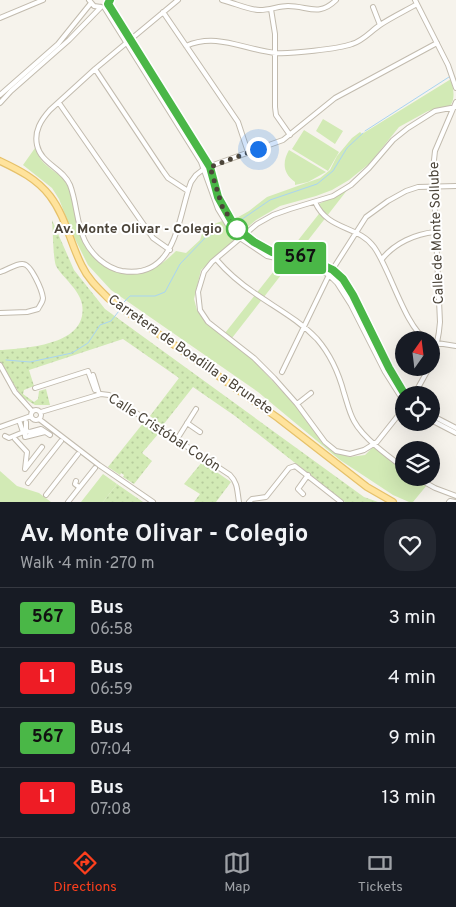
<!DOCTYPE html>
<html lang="en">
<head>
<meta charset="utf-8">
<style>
  body { margin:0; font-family:Overpass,sans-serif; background:#242831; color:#f1f3f6; height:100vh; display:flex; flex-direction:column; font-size:19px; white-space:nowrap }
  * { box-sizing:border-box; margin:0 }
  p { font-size:16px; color:#9ea1a6 }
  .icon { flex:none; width:28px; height:28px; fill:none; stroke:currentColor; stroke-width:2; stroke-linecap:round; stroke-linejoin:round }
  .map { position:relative; height:502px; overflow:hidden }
  .sheet { display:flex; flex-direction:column; background:#171b24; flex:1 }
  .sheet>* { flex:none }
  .badge { padding:0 10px; border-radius:4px; font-size:18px; line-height:32px }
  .needle { width:32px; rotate:14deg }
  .controls { position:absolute; left:395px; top:331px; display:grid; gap:10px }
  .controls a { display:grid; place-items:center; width:45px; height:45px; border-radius:50%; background:#171b24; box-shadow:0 5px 20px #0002; font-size:25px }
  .you { position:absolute; width:25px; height:25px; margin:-12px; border:4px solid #fff; border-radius:50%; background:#1a73e8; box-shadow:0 0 0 8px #1a73e833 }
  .map>.badge { position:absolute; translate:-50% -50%; box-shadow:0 0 0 2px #fff }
  .round { display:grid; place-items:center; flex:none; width:52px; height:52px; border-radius:20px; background:#242831 }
  .summary { display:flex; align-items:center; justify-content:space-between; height:85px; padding:0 20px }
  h1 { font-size:24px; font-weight:700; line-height:38px }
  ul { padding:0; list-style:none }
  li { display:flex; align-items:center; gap:15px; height:60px; padding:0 20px; border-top:1px solid #363941 }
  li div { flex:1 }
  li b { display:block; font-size:19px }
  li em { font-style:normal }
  li .badge { min-width:55px; font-weight:700; text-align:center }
  .tabs { display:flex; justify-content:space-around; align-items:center; height:70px; border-top:1px solid #363941; background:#171b24; font-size:14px; color:#9ea1a6 }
  .tabs a { display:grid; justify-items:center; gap:2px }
  .tabs .selected { color:#fc3f1d }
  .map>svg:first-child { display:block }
  .grass { fill:url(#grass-dots) }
  .park { fill:#d2eab5 }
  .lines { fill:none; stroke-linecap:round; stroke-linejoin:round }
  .stream { stroke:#a9d4f2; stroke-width:1 }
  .street-casing { stroke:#c2bbae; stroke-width:6 }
  .primary-casing { stroke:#e6c16a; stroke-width:8 }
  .street { stroke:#fff; stroke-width:4 }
  .primary { stroke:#ffe39c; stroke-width:5.5 }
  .line-casing { stroke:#fff; stroke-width:11 }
  .line { stroke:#4ab747; stroke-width:8 }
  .walk { stroke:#4b4439; stroke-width:5; stroke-dasharray:0 9 }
  .stop-dot { fill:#fff; stroke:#4ab747; stroke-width:2.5 }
  .labels { text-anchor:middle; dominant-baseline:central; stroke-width:4; stroke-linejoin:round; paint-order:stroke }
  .stop-label { font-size:14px; font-weight:bold; fill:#4b4439; stroke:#fff; text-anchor:end }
  .street-label { font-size:14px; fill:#4b4439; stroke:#fff }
</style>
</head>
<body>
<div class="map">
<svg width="456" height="502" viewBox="0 0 456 502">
  <defs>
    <pattern id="grass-dots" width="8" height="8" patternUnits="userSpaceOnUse" patternTransform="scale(1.25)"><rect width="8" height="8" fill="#d2eab5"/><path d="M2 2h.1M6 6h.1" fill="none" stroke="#b6ca9c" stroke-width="1.8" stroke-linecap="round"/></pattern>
  </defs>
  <rect width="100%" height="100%" fill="#f6f3ec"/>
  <!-- grass -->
  <path class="grass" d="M52,220l22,50 31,39 259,188 14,5h-33l-110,-86 -42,-29 -30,38 -13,-9 29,-38 -56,-39 -94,31 5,16 -10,4 -1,4 11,8 4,-3 1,-8 7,-2 4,16h-15l-13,-8 -22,-34v-13c27,-2 89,-5 82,-46 -3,-15 -19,-26 -26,-38 -3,-8 -3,-36 -4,-46z
    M144,422l15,11 -17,20 10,8 -18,23 -11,-7 1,-2 -3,-2 -1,2 -12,-8z
    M202,462l29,20 -15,20h-22l6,-8 -16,-10z
    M117,484l26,18h-40z"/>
  <!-- park -->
  <path class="park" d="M451,79c2,9 5,19 -1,27l-22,5 -29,16 -29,36 -21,17 -17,10 -16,6 -36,10 -24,14 -13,11 -10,-11 16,-9 18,-14 53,-19 10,-8 7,-14 15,-18 8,-6 2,2z
    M323,119l20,12 -8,13 -19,-13z
    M304,130l35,22 -11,19 -36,-22z
    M35,148c3,5 5,12 10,16 8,8 20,12 24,24 7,16 6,35 13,52 11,26 47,44 73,28 8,-5 15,-11 21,-17l10,2 14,-13 4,-12 18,-7 15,18 -36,31 -7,29 3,11 8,12 47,37 44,47 33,42 11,6 10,3 15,-2 9,-9 30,24v8h10l13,7 -14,17h-4l-16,-7 -53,-35 -82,-68 -147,-102 -23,-25 -15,-30 -14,-36 -7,-11 -29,-23z
    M289,150l37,22 -18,10 -13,3v-3c-12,-8 -13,-20 -6,-32z
    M348,189l-116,149 -7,-5 97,-123 -3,-6z
    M0,471l17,15 22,7 12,9h-51z
    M103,474l14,10 -14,18h-22z"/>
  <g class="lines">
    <!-- stream -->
    <path class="stream" d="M365,131l84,-54
      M235,224l35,-24 47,-16 16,-13 14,-23 16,-15
      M122,304l8,-8h25l10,-4 15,-28 26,-27 17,-8
      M6,360l24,2 42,-9 16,-10 12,-18 11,-4 8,-10"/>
    <!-- street casing -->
    <g class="street-casing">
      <path id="street" d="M89,0l5,6 7,1
        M178,0l-83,69 -45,41c-9,10 -16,21 -13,35 4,19 26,23 33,40 7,18 6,38 15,56 7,14 21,27 37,30 55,9 56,-55 69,-89l5,-7 9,-7 78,-28 52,-42 102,-55
        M222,0c13,3 26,10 38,10 10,0 19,-4 28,-4 20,0 31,11 48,-6
        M415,0l33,65 8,23
        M108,4l102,163c3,10 5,22 9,33 12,30 39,51 71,56 19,3 39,7 52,22 10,11 16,26 22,40 12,26 24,54 41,77
        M104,7l97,155 17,47 11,18 11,11 27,18 44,10 18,9 8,8 14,22 34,67 19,30
        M373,7l7,18
        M271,9l4,25v73l1,8 14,20
        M163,12l75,110 10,30
        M0,18l43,-18
        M186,46c31,-14 58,4 90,7 14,1 62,-4 76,-9 11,-3 19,-13 28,-19 12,-8 25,-14 37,-21
        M95,69l68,102 5,7 20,13
        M0,95l58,-51 33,-41
        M0,103l11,-12 58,-51 32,-33
        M59,103l94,135 17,12
        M315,202c13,29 43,23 59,45 16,22 32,82 53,93
        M216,259c11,13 25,25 40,35 20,14 43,26 61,45 13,15 22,35 27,54 3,9 5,19 10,28 9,17 35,36 50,47
        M382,259c13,-16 33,-25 53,-27
        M0,272c8,-2 16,-9 23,-8 8,0 19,26 20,34 0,4 -3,7 -5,11l-11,3 -27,1
        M431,342l25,4
        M431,362c5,-12 8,-27 9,-40l-7,-153 2,-18 21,-49
        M0,365l15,27 17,19
        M282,372l47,-97 37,-58 22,-16 18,-10 12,-4 38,-1
        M93,375l6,19
        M35,388l53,-17 7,19
        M414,395l15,-27
        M297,404l14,-11
        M404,408l-27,34 -13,8 -14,4 -14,-3 -11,-9 -28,-38 -23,-26 -20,-20 -46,-36 -8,-12 -2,-18 6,-20 8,-10 45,-38 16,-9 17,-6 43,-13 18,-11 18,-17 24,-28 15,-12 27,-17 21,-4
        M31 415a5 5 0 1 1 10 0a5 5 0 1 1-10 0Z
        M41,412l60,-18 8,1 121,80c8,8 7,16 9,27
        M431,415l25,13
        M39,419l60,46 54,37
        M431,420l25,13
        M26,422v9l4,1 11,-3 9,6
        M20,423l3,9
        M187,423l13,9
        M0,427l31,-11
        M25,432v5l20,-5
        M5,436l4,2 17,-7
        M179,436l17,-27
        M15,439l12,13 -2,17 17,-22
        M417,478l18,10 21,8
        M76,481l-1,3 4,3
        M28,483l33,-42
        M303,494l-5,-5 10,-14
        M46,495l32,-41
        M68,502l27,-34
        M249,502l3,-3 14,-2 23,-29 6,-2 46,36
        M449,502l1,-1 5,1"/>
    </g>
    <!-- primary casing -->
    <g class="primary-casing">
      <path id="primary" d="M0,161c19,9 37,18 50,35 16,21 20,47 32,70 6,13 17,23 27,33l169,119 89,69 26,15"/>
    </g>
    <!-- street -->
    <use href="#street" class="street"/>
    <!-- primary -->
    <use href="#primary" class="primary"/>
  </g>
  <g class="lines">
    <!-- line casing -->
    <g class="line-casing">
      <path id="line" d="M110,0l-2,4 2,3 100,160 8,30 17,30 19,15 18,10 40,8 21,10 10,9 10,16 36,73 16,27"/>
    </g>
    <!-- line -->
    <use href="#line" class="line"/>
    <!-- walk -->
    <path class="walk" d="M237,229l-15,-23 -12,-39 48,-18"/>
  </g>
  <!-- markers -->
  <circle class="stop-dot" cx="237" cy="229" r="10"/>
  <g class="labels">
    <!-- stop labels -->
    <g class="stop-label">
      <text x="222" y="229">Av. Monte Olivar - Colegio</text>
    </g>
    <!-- street labels -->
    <g class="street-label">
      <text transform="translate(437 233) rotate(-92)">Calle de Monte Sollube</text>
      <text transform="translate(190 355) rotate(35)">Carretera de Boadilla a Brunete</text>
      <text transform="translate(164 433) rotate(33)">Calle Cristóbal Colón</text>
    </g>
  </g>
</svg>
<div class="controls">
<a><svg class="needle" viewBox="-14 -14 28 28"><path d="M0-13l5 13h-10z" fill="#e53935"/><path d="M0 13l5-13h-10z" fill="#9ea1a6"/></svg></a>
<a><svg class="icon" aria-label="locate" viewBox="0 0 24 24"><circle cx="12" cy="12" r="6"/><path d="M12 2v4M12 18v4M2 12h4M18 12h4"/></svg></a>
<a><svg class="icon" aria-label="layers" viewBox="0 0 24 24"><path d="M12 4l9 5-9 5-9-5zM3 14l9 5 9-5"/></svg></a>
</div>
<div class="you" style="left:258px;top:149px"></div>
<b class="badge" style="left:300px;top:258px;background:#4ab747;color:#111">567</b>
</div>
<section class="sheet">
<div class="summary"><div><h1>Av. Monte Olivar - Colegio</h1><p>Walk · 4 min · 270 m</p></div><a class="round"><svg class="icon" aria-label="heart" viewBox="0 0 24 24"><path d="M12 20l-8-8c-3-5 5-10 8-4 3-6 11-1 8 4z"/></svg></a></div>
<ul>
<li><span class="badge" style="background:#4ab747;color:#111">567</span><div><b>Bus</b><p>06:58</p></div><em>3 min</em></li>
<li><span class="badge" style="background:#ee1c25;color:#fff">L1</span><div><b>Bus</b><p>06:59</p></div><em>4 min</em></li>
<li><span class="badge" style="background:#4ab747;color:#111">567</span><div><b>Bus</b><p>07:04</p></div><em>9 min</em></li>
<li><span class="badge" style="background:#ee1c25;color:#fff">L1</span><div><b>Bus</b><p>07:08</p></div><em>13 min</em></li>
</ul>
</section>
<nav class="tabs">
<a class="selected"><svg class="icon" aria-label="directions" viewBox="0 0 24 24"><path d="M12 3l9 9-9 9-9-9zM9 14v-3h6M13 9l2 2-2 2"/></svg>Directions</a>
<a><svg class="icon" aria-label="map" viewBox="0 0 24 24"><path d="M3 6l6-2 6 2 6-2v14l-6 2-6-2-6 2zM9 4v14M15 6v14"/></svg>Map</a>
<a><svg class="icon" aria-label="tickets" viewBox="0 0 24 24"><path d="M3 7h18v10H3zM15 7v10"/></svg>Tickets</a>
</nav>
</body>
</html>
